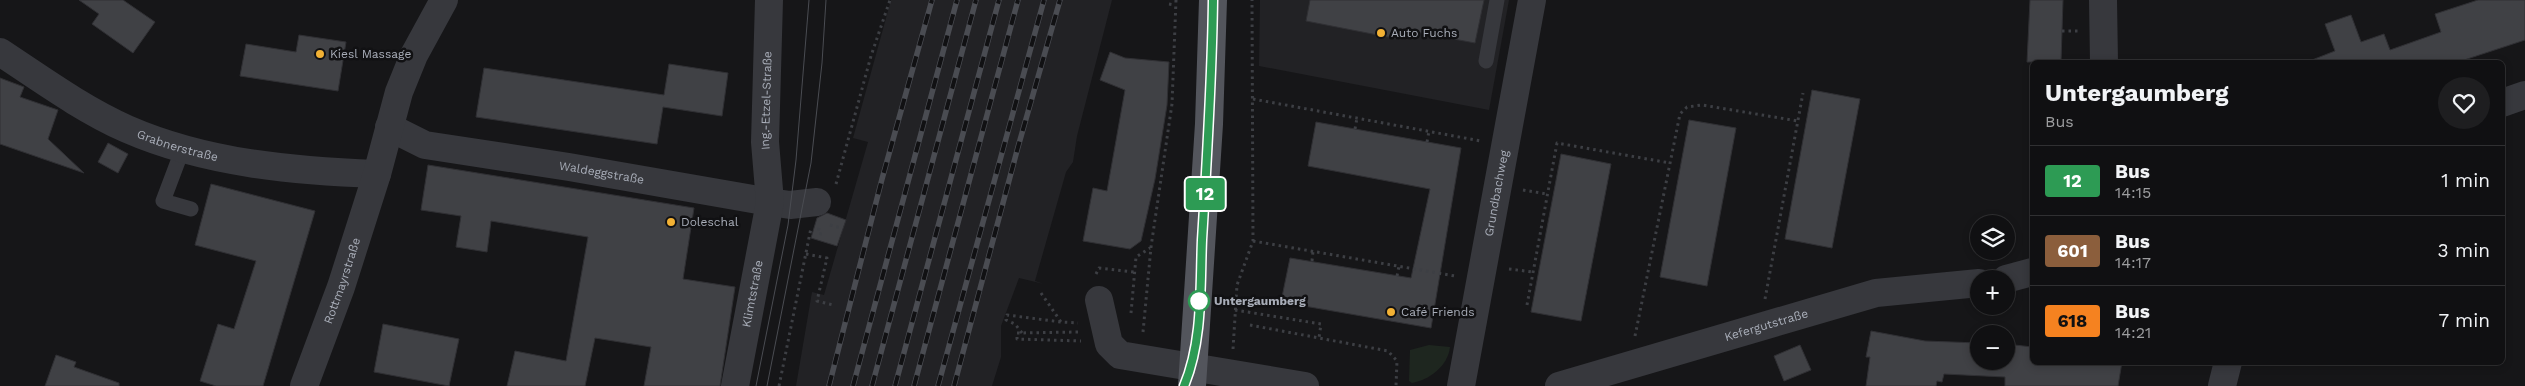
<!DOCTYPE html>
<html lang="en">
<head>
<meta charset="utf-8">
<style>
  body { margin:0; font-family:"Work Sans",sans-serif; background:#1e1e20; color:#f1f3f6; height:100vh; display:flex; flex-direction:column; font-size:19px; white-space:nowrap }
  * { box-sizing:border-box; margin:0 }
  p { font-size:16px; color:#9c9d9f }
  .icon { flex:none; width:28px; height:28px; fill:none; stroke:currentColor; stroke-width:2; stroke-linecap:round; stroke-linejoin:round }
  .map { position:relative; flex:1; overflow:hidden }
  .sheet { position:absolute; left:2030px; top:60px; width:475px; height:305px; display:flex; flex-direction:column; background:#101012; border-radius:8px; box-shadow:0 2px 8px #0003,0 0 0 1px #303032 }
  .sheet>* { flex:none }
  .badge { padding:0 10px; border-radius:4px; font-size:18px; line-height:32px }
  .tools { position:absolute; left:1970px; top:215px; display:grid; gap:10px }
  .tools a { display:grid; place-items:center; width:45px; height:45px; border-radius:50%; background:#101012; box-shadow:0 2px 8px #0003,0 0 0 1px #303032; font-size:25px }
  .map>.badge { position:absolute; translate:-50% -50%; box-shadow:0 0 0 2px #fff }
  .round { display:grid; place-items:center; flex:none; width:52px; height:52px; border-radius:26px; background:#1e1e20 }
  .overview { display:flex; align-items:center; justify-content:space-between; height:85px; padding:0 15px }
  h1 { font-size:24px; font-weight:700; line-height:38px }
  ul { padding:0; list-style:none }
  li { display:flex; align-items:center; gap:15px; height:70px; padding:0 15px; border-top:1px solid #303032 }
  li div { flex:1 }
  li b { display:block; font-size:19px }
  li em { font-style:normal }
  li .badge { min-width:55px; font-weight:700; text-align:center }
  .map>svg:first-child { display:block }
  .built { fill:#222225 }
  .green { fill:#1e261f }
  .building { fill:#404145; stroke:#303034 }
  .lines { fill:none; stroke-linecap:round; stroke-linejoin:round }
  .path { stroke:#3d3f44; stroke-width:3; stroke-dasharray:2.5 4; stroke-linecap:butt }
  .lane { stroke:#37383d; stroke-width:15 }
  .street { stroke:#37383d; stroke-width:28 }
  .primary { stroke:#53555c; stroke-width:28 }
  .tram { stroke:#4a4c52; stroke-width:1 }
  .rail-casing { stroke:#4a4c52; stroke-width:5.5 }
  .rail { stroke:#111113; stroke-width:4; stroke-dasharray:11; stroke-linecap:butt }
  .line-casing { stroke:#fff; stroke-width:11 }
  .line { stroke:#2d9b54; stroke-width:8 }
  .poi-dot { fill:#f2b134; stroke:#111113; stroke-width:2 }
  .stop-dot { fill:#fff; stroke:#2d9b54; stroke-width:2.5 }
  .labels { text-anchor:middle; dominant-baseline:central; stroke-width:5; stroke-linejoin:round; paint-order:stroke }
  .poi-label { font-size:12px; fill:#a8adb8; stroke:#111113; text-anchor:start }
  .street-label { font-size:12px; fill:#a8adb8; stroke:#111113 }
  .stop-label { font-size:12px; font-weight:bold; fill:#a8adb8; stroke:#111113; text-anchor:start }
</style>
</head>
<body>
<div class="map">
<svg width="2525" height="386" viewBox="0 0 2525 386">
  <rect width="100%" height="100%" fill="#161618"/>
  <!-- built -->
  <path class="built" d="M891,0h221l-35,136 -4,26 -7,10 -31,109 9,3 -25,-6 -18,48v31l-9,29h-196l16,-94 12,3 44,-153 -15,-4z
    M1260,0h249l-20,110 -230,-44z"/>
  <!-- green -->
  <path class="green" d="M1429,345l21,2c-2,19 -21,33 -38,36l-3,-2 1,-31z"/>
  <!-- building -->
  <path class="building" d="M79,0h44l32,22 -22,31 -41,-29 7,-10z
    M1310,0h174l-9,43 -75,-14 -2,10 -92,-18z
    M2030,0h33l-2,62h-34z
    M2478,0h47v40l-67,22h-146v-2l23,-9 -10,-27 26,-9 10,27 23,-8 6,16 51,-18 -6,-18z
    M299,35l47,7 -8,49 -98,-15 6,-32 50,8z
    M1110,52l15,6 44,4 -2,43 -12,74 -14,62 -11,8 -47,-8 10,-53 14,3 18,-101 -25,-10z
    M669,64l59,9 -6,43 -59,-9 -6,37 -181,-27 8,-49 180,27z
    M0,78l24,9 -4,10 38,13 -10,29 36,34 -84,-29z
    M1812,90l48,9 -28,149 -47,-9z
    M1689,120l47,8 -29,158 -47,-9z
    M1316,122l145,26 -30,180 -150,-26 9,-44 121,20 19,-89 -122,-23z
    M108,143l20,11 -10,19 -20,-11z
    M1561,154l50,10 -30,157 -50,-9z
    M428,165l266,43 -11,71 52,8 -15,99h-76l7,-39 -56,-9 -10,48h-78l8,-35 51,10 22,-124 -97,-16 -4,31 -31,-5 5,-31 -40,-6z
    M211,184l104,27 -52,175h-47l-16,-5 18,-57 16,5 22,-68 -61,-16z
    M827,213l19,7 -9,26 -26,-8 6,-20z
    M383,324l76,15 -10,47 -75,-14z
    M1871,331l54,10 54,2v18h27v-17l26,3v15h90l-4,24h-113v-9l-61,-3 -2,8 -5,-1 -1,5h-70l4,-29h-4z
    M1800,345l11,25 -27,11 -10,-25z
    M56,355l20,7 -2,5 45,16v3h-74z"/>
  <g class="lines">
    <!-- path -->
    <path class="path" d="M1169,4l6,1
      M2062,31h16
      M1253,99l228,42
      M1355,129l2,-11
      M1427,142l2,-11
      M836,184l35,-128 19,-56
      M1523,190l24,4
      M830,225l11,3
      M819,228l-1,5 7,2
      M1253,241l202,35
      M806,254l21,4 -10,43 16,4
      M1312,261l1,-10
      M1509,269l24,3
      M1096,274l3,-6 35,4
      M1397,276l2,-10
      M1041,293l20,29 17,1
      M1765,299l38,-206
      M1527,305l30,-162 113,20
      M1235,310l86,14 -2,14
      M1131,313l5,-56 14,-9
      M1250,325l138,26 9,10 -1,25
      M1078,332l-61,1v6l64,2
      M1143,332l8,-85 21,-143 4,-104
      M1022,333l-7,-9 -9,-4 1,-5 54,7
      M1635,336l45,-222 7,-7 15,-2 96,16
      M1233,349l4,-64 16,-44 -1,-241
      M779,386l32,-158"/>
    <!-- lane -->
    <path class="lane" d="M1486,61l11,-61
      M183,148l-20,53 28,8"/>
    <!-- street -->
    <g class="street">
      <path d="M2103,0l1,62"/>
      <path id="s1" d="M0,52c41,27 82,57 127,77 78,34 166,42 250,45"/>
      <path d="M2502,103l23,-8"/>
      <path id="s2" d="M389,127l36,18 144,22 201,35 20,3 27,-3"/>
      <path d="M2006,279l26,-7"/>
      <path d="M1099,300l10,44 11,11 185,31"/>
      <path id="s3" d="M304,386l37,-99 36,-113 22,-82 15,-37 30,-55"/>
      <path id="s4" d="M735,386l35,-184 -5,-60 4,-142"/>
      <path id="s5" d="M1461,386l71,-386"/>
      <path id="s6" d="M1559,386l317,-93 103,-10"/>
      <path d="M2222,386l6,-24"/>
    </g>
    <!-- primary -->
    <path class="primary" d="M1192,386l17,-262 4,-124"/>
    <!-- tram -->
    <path class="tram" d="M756,386l32,-161 8,-65 13,-160
      M767,386l44,-223 11,-100 4,-63"/>
    <!-- rail casing -->
    <g class="rail-casing">
      <path id="rail" d="M829,386l53,-207 50,-179
        M853,386l104,-386
        M872,386l104,-386
        M895,386l104,-386
        M914,386l104,-386
        M938,386l106,-386
        M954,386l64,-239 42,-147"/>
    </g>
    <!-- rail -->
    <use href="#rail" class="rail"/>
  </g>
  <g class="lines">
    <!-- line casing -->
    <g class="line-casing">
      <path id="line" d="M1184,386c19,-45 16,-99 18,-146 5,-80 10,-160 11,-240"/>
    </g>
    <!-- line -->
    <use href="#line" class="line"/>
  </g>
  <!-- markers -->
  <g class="poi-dot">
    <circle cx="1381" cy="33" r="5"/>
    <circle cx="320" cy="54" r="5"/>
    <circle cx="671" cy="222" r="5"/>
    <circle cx="1391" cy="312" r="5"/>
  </g>
  <circle class="stop-dot" cx="1199" cy="301" r="10"/>
  <g class="labels">
    <!-- poi labels -->
    <g class="poi-label">
      <text x="1391" y="33">Auto Fuchs</text>
      <text x="330" y="54">Kiesl Massage</text>
      <text x="681" y="222">Doleschal</text>
      <text x="1401" y="312">Café Friends</text>
    </g>
    <!-- street labels -->
    <g class="street-label">
      <text stroke="none"><textPath href="#s4" startOffset="289">Ing.-Etzel-Straße</textPath></text>
      <text stroke="none"><textPath href="#s1" startOffset="202">Grabnerstraße</textPath></text>
      <text stroke="none"><textPath href="#s2" startOffset="219">Waldeggstraße</textPath></text>
      <text stroke="none"><textPath href="#s5" startOffset="196">Grundbachweg</textPath></text>
      <text stroke="none"><textPath href="#s3" startOffset="112">Rottmayrstraße</textPath></text>
      <text stroke="none"><textPath href="#s4" startOffset="94">Klimtstraße</textPath></text>
      <text stroke="none"><textPath href="#s6" startOffset="216">Kefergutstraße</textPath></text>
    </g>
    <!-- stop labels -->
    <g class="stop-label">
      <text x="1214" y="301">Untergaumberg</text>
    </g>
  </g>
</svg>
<div class="tools">
<a><svg class="icon" aria-label="layers" viewBox="0 0 24 24"><path d="M12 4l9 5-9 5-9-5zM3 14l9 5 9-5"/></svg></a>
<a>+</a>
<a>−</a>
</div>
<b class="badge" style="left:1205px;top:194px;background:#2d9b54;color:#fff">12</b>
<section class="sheet">
<div class="overview"><div><h1>Untergaumberg</h1><p>Bus</p></div><a class="round"><svg class="icon" aria-label="heart" viewBox="0 0 24 24"><path d="M12 20l-8-8c-3-5 5-10 8-4 3-6 11-1 8 4z"/></svg></a></div>
<ul>
<li><span class="badge" style="background:#2d9b54;color:#fff">12</span><div><b>Bus</b><p>14:15</p></div><em>1 min</em></li>
<li><span class="badge" style="background:#8b5e3c;color:#fff">601</span><div><b>Bus</b><p>14:17</p></div><em>3 min</em></li>
<li><span class="badge" style="background:#f58220;color:#111">618</span><div><b>Bus</b><p>14:21</p></div><em>7 min</em></li>
</ul>
</section>
</div>
</body>
</html>
